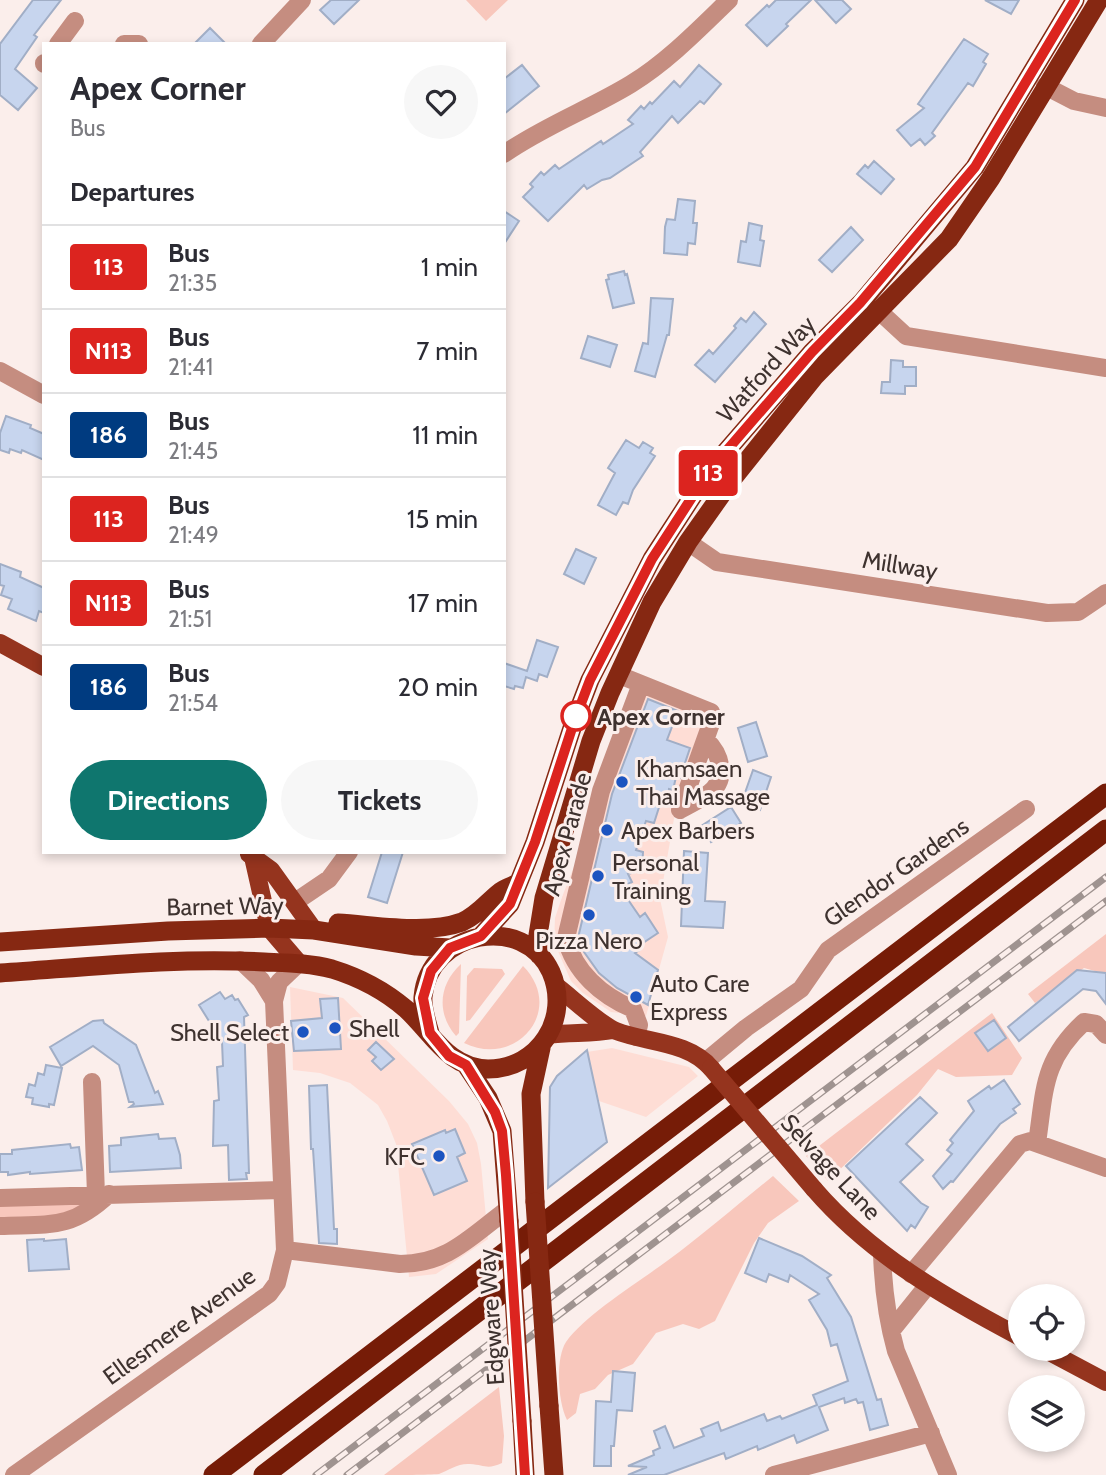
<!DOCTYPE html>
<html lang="en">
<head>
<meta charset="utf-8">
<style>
  body { margin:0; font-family:Cabin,sans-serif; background:#f7f7f7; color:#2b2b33; height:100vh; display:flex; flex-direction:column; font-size:26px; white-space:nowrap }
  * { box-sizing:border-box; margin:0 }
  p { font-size:23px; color:#7c7c81 }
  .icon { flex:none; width:38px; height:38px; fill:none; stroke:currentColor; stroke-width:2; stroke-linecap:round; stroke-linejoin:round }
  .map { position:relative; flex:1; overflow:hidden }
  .drawer { position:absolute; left:42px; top:42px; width:464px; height:812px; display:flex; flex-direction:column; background:#fff; border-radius:0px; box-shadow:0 4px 10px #0003 }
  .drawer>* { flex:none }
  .badge { padding:0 14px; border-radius:5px; font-size:24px; line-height:46px }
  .fabs { position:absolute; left:1008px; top:1284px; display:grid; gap:14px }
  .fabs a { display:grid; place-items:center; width:77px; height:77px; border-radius:50%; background:#fff; box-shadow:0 4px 10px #0003; font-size:35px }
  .map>.badge { position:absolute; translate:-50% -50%; box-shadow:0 0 0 4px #fff }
  h2 { padding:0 28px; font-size:26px; line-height:63px }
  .round { display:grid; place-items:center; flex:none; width:74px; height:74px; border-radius:37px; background:#f7f7f7 }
  .summary { display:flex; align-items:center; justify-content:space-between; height:119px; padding:0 28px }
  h1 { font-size:33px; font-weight:700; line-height:52px }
  .button { display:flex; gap:14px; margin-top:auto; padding:14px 28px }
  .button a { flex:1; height:80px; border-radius:42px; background:#0f766e; color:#fff; font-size:28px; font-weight:700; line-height:80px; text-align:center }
  .button a+a { background:#f7f7f7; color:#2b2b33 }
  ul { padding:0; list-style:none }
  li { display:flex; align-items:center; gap:21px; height:84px; padding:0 28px; border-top:2px solid #e1e1e2 }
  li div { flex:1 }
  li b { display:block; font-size:26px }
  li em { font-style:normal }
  li .badge { min-width:77px; font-weight:700; text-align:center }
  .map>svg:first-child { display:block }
  .built { fill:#feddd5 }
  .green { fill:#f8c7bc }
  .building { fill:#c7d5ee; stroke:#a1aec6; stroke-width:2 }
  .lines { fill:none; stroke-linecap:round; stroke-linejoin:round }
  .minor { stroke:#c58d80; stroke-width:18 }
  .primary { stroke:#95341e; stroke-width:18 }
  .trunk { stroke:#862812; stroke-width:19 }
  .motorway { stroke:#761c07; stroke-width:21 }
  .rail-casing { stroke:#9f9390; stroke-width:7 }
  .rail { stroke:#fbeeeb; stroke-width:4.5; stroke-dasharray:13; stroke-linecap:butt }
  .primary-bridge { stroke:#95341e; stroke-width:18 }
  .trunk-bridge { stroke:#862812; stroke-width:19 }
  .line-casing { stroke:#fff; stroke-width:16 }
  .line { stroke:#dc241f; stroke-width:10 }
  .stop-dot { fill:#fff; stroke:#dc241f; stroke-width:3.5 }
  .poi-dot { fill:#1c54c0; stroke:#fbeeeb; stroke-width:2.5 }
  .labels { text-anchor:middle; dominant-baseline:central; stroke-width:6; stroke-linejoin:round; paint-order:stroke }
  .street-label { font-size:24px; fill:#3e322f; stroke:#fbeeeb }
  .stop-label { font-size:24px; font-weight:bold; fill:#3e322f; stroke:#fbeeeb; text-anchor:start }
  .poi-label { font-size:24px; fill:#3e322f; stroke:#fbeeeb; text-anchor:start }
</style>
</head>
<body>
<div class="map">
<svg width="1106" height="1475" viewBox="0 0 1106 1475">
  <rect width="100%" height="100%" fill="#fbeeeb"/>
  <!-- built -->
  <path class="built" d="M635,685l74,31 -34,97 -15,86 8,38 -22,79 -35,-4 -28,-19 -12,-12 -17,-39 1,-24 7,-21 13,-33z
    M290,987l53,11 106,103 19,23 9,19 4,21 7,75 -52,35 -27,3 -13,-133 -9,-23 -9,-16 -28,-22 -30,-10 -27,-3z
    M612,1048l77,19 9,9 -52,41 -47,-16 -12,-49z"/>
  <!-- green -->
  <path class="green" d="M466,0h42l-22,21z
    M1106,934v40l-22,-6 -49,35 -7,-9z
    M461,964l-2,69 -3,3c-20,-23 -17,-52 5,-72z
    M523,966c43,43 -6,103 -59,77z
    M474,968l28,1 3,5 -35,46 -4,1 1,-45z
    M992,1013l30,45 -10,17 -56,2 -18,-8 -21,26 -89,86 -22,-25z
    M773,1176l26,25 -31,22 -14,20 -39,78 -16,8 -16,-5 -27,9 -23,31 -25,11 -13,14 -15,5 -4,19 -9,7c-9,-17 -12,-61 -1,-78 19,-27 74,-61 101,-81 37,-27 71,-57 106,-85z
    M88,1203l-21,16 -67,2v-15z
    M499,1387l5,49 -2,27c-15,7 -17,2 -32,1 -12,-1 -21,6 -31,10 -11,1 -41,1 -55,1z"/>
  <!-- building -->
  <path class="building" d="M33,0h28l-27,35 3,2 -22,32 22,19 -19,22 -18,-15v-51z
    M331,0h28l-25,24 -14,-14z
    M776,0h35l-25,24 2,2 -21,20 -21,-21 21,-20 2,2z
    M815,0h27l9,9 -15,14z
    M985,0h34l-8,14z
    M210,28l16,16h-32z
    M964,39l24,15 -5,8 3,2 -13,22 -5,-3 -36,50 3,3 -10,9 -5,-6 -9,7 -14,-16 27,-22 -6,-4z
    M522,65l17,21 -35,28v-35z
    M699,65l22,19 -17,20 -4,-3 -22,22 -6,-7 -32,36 3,4 -33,22 -8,2 -15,9 -3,-4 -36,36 -25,-24 10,-10 -3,-3 11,-12 3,3 11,-10 4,4 42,-28 2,3 30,-20 -5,-4 13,-14 3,3 6,-7 2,2 22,-23 6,6z
    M874,161l20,18 -13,15 -24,-20 8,-9 3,3z
    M678,199l17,2 -2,22h4l-2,21 -7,-1 -1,12 -23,-2 1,-26 2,-8 8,1z
    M504,211l15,10 -15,23z
    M749,223l13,3 -2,14 4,1 -4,25 -22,-4 3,-21 5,1z
    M851,227l12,13 -31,32 -13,-12z
    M624,271l1,4 2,-1 7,29 -21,5 -7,-28 3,-1 -1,-4z
    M651,298l22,1 -4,36h-2l-12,42 -20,-6 8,-28 5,1z
    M754,312l12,12 -51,58 -20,-17 14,-15 4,4 23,-26 -2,-2 7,-8 5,4z
    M588,336l29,9 -7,22 -29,-9z
    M891,360l12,1v6h13v19h-11v8l-24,-1 1,-11h8z
    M6,416l25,9 -1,3 14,6v26l-22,-10 -1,3 -11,-4 -1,4 -9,-3v-17z
    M626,440l13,8 4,-6 10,6 -3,5 5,3 -22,34 -5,14 -5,-2 -7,13 -18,-10 17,-32 -7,-5z
    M576,549l20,9 -12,26 -20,-10z
    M0,564l21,8 -1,5 24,11v25l-5,-2 -3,10 -28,-12 4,-10 -11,-4 3,-9 -4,-1z
    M537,640l21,7 -11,30 -8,-3 -2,7 -11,-4 -3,11 -8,-2 -1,3 -10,-3v-23l23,8z
    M648,699l30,12 -11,29 23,8 -10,30 -4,-1 -3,13 -4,-1 -1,10 -6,-1 -8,25 -8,-2 -10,29 7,2 -1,18 -14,4 4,8 -12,6 20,29 5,-4 13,20 -18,12 1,4 -6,4 23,17 -10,35 -31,-17 -18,-15 -15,-21 -6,-14 34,-144z
    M756,722l11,34 -19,6 -10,-34z
    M753,770l18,7 -11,33 -19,-6z
    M731,807l10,16 -30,19 -10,-16z
    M684,851l24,2 -3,48 20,1 -2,26 -42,-2z
    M382,852h21l-16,51 -19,-6z
    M1077,970l29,3v31l-10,-13 -13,-2 -64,52 -11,-14z
    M220,992l5,7 7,-4 3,5 3,-1 10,16 -4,2 5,156h-3l1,6 -18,1 -1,-35 -15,1 1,-45 5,-1 -2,-33 6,-1 -1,-24 -23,-37z
    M338,998l3,51 -47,2 -3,-30 31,-3 -2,-19z
    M103,1020l1,3 32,22 19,48 3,-2 5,13 -33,3 4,-3 -1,-2h-4l-10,-37 -26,-19 -32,20 -11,-19 43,-26z
    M994,1020l12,18 -18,13 -13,-18z
    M376,1042l18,17 -13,11 -9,-9 4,-4 -8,-7z
    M587,1050l20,92 -59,46 2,-101 7,-11z
    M46,1065l16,3 -8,37 -5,-1v3l-17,-3 1,-6 -7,-1 3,-13 6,2 3,-13 6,2z
    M1004,1080l16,24 -7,5 3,4 -16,11 -47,58 -2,-1 -8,8 -10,-13 19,-22 -5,-4 6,-7 -3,-3 24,-29 -6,-10 21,-15 2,3z
    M327,1085l7,144h3v15l-18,-1 -6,-94h-2l-2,-63z
    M920,1097l17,16 -31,31 17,16 -23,22 21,21 7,4 -13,21 -4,-3 -4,6 -61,-65z
    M455,1129l10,24 -8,4 10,24 -33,14 -22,-51 33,-14 1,3z
    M158,1134l1,5 16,-1 5,17 1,13 -71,4 -1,-26 12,-1v-7z
    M70,1144l1,4 8,-1 3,23 -52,4v-2l-22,3v-3h-8v-18h12v-4z
    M759,1238l43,18 29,19 -4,3 24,39 26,83 4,-1 7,26 -18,5 -7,-28 -5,1 -2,-4 -11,4 -1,-5 -25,9 9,23 -31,13 -3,-8 -36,15 -1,-4 -31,13 -2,-6 -60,22h-36l19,-8 -19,-1 26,-11 -1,-4 7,-3 -6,-17 11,-5 9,22 30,-12 -3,-7 17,-7 3,9 43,-17 3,7 13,-5 2,3 35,-14 -4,-10 35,-14 -11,-37 -6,2 -4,-16 -18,-30 10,-6 -29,-19 -2,7 -19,-8 -3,8 -21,-9z
    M44,1239v2l22,-2 3,30 -40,2 -2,-31z
    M613,1371l22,2 -3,38 -15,-1 -3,36h-3v20h-17l2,-65 15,1z"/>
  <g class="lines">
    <!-- minor -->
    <path class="minor" d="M58,44l17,-23
      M124,44h15
      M261,44l41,-44
      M44,63v1
      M1045,86l29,15 32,7
      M504,154c40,-28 86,-45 127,-70 37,-23 67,-54 98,-84
      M880,312l26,24 200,32
      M0,371l44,24
      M688,542l29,20 330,51 31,-1 28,-19
      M619,675l92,37 2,6 -33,92
      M680,810c9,-5 20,-10 29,-17 20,-14 11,-40 -3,-53
      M295,902l34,-23 20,-27
      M240,960l21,20 13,21
      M636,1037l3,-12 -6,-16c-31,-13 -59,-37 -67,-71l35,-147 40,-107
      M705,1062l41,-34 55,-39 27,-39 198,-141
      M92,1082l4,113
      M1037,1143c8,-53 5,-82 47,-121l12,2 10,11
      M0,1198l281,-8
      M0,1226c49,-2 71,4 109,-32
      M285,1250l115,14c48,0 71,-28 108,-55
      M882,1253c1,33 5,66 14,98l52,124
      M911,1274l109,-130 10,-3 76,27
      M891,1331l37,-46
      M14,1475l255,-181 8,-11 8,-33 -11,-249 5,-19 20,-19
      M774,1475l157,-42"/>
    <!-- primary -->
    <path class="primary" d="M0,643l44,24
      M249,854l22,16 43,60
      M253,857l16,71 30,35
      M555,985c16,12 44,39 61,46 31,12 72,10 95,37
      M548,1035c22,-3 44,-1 65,-5
      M814,1189c56,65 130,108 206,148
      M1044,1349l62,33"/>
    <!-- trunk -->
    <path class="trunk" d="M338,923c37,2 89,12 124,-1 16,-7 25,-20 38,-30 6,-4 13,-6 19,-10
      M481,936l29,-32 25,-62 39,-120 16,-42 62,-121 57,-88 103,-119 49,-49 114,-136 100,-167
      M0,942l168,-11 101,-3 45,2 102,16 34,2
      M539,955l-1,-20 6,-37 47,-157 19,-48 42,-91 36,-60 46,-65 81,-101 134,-137 42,-61 108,-178
      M0,973c88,-6 176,-16 264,-11 23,1 45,1 68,7 26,8 53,22 74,40 27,25 42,59 82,60 51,0 83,-51 63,-97 -27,-59 -122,-42 -128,25 -1,11 4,25 7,36
      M466,1065l22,33 14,33 7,90
      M535,1202l-4,-108 10,-46
      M549,1406l5,69
      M522,1421l3,54"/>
    <!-- motorway -->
    <path class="motorway" d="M214,1475l892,-681
      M264,1475l842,-645"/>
    <!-- rail casing -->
    <g class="rail-casing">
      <path id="rail" d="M316,1475l790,-598
        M347,1475l759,-574"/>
    </g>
    <!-- rail -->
    <use href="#rail" class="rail"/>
    <!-- primary-bridge -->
    <path class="primary-bridge" d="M711,1068l103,121"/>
    <!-- trunk-bridge -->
    <path class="trunk-bridge" d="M535,1202l14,204
      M509,1221l13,200"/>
  </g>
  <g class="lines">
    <!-- line casing -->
    <g class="line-casing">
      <path id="line" d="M525,1475l-19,-300 -4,-44 -7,-19 -29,-47 -17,-9 -19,-23 -7,-35 8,-27 19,-23 31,-12 29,-32 25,-62 39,-120 16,-42 62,-121 57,-88 103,-119 48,-49 115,-136 100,-167"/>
    </g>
    <!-- line -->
    <use href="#line" class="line"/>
  </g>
  <!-- markers -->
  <circle class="stop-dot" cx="576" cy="716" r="14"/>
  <g class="poi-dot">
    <circle cx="622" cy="782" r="7"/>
    <circle cx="607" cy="830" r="7"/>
    <circle cx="598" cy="876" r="7"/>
    <circle cx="589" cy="915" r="7"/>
    <circle cx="636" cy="997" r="7"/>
    <circle cx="335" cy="1028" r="7"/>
    <circle cx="303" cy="1032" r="7"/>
    <circle cx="439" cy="1156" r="7"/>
  </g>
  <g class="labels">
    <!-- street labels -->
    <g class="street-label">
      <text transform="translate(766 369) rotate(-48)">Watford Way</text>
      <text transform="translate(900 565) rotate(9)">Millway</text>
      <text transform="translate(567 834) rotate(-75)">Apex Parade</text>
      <text transform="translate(896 872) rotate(-35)">Glendor Gardens</text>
      <text transform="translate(225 906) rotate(-1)">Barnet Way</text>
      <text transform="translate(831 1167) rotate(47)">Selvage Lane</text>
      <text transform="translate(491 1317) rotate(-94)">Edgware Way</text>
      <text transform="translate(179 1326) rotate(-36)">Ellesmere Avenue</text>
    </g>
    <!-- stop labels -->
    <g class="stop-label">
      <text x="597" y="716">Apex Corner</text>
    </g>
    <!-- poi labels -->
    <g class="poi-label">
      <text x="636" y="768">Khamsaen<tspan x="636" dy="28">Thai Massage</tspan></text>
      <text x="621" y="830">Apex Barbers</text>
      <text x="612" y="862">Personal<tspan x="612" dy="28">Training</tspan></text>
      <text x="589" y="940" text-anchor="middle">Pizza Nero</text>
      <text x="650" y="983">Auto Care<tspan x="650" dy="28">Express</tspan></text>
      <text x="349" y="1028">Shell</text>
      <text x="289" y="1032" text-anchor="end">Shell Select</text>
      <text x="425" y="1156" text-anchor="end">KFC</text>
    </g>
  </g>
</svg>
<div class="fabs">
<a><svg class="icon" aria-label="locate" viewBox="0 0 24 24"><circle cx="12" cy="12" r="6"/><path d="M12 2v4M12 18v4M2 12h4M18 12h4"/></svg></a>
<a><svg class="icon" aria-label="layers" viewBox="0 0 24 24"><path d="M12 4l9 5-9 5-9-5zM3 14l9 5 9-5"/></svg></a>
</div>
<b class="badge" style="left:708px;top:473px;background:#dc241f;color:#fff">113</b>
<section class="drawer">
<div class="summary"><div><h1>Apex Corner</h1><p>Bus</p></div><a class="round"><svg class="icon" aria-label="heart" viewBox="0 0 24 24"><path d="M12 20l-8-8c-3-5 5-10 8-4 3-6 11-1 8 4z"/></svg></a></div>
<h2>Departures</h2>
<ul>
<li><span class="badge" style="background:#dc241f;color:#fff">113</span><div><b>Bus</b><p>21:35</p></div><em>1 min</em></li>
<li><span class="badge" style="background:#dc241f;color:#fff">N113</span><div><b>Bus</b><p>21:41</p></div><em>7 min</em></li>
<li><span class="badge" style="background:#003b80;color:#fff">186</span><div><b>Bus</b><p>21:45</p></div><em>11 min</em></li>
<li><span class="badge" style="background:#dc241f;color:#fff">113</span><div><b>Bus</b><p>21:49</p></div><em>15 min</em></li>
<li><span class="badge" style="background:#dc241f;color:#fff">N113</span><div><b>Bus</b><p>21:51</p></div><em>17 min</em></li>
<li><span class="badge" style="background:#003b80;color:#fff">186</span><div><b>Bus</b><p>21:54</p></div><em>20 min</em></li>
</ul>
<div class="button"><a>Directions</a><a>Tickets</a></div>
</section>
</div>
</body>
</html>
